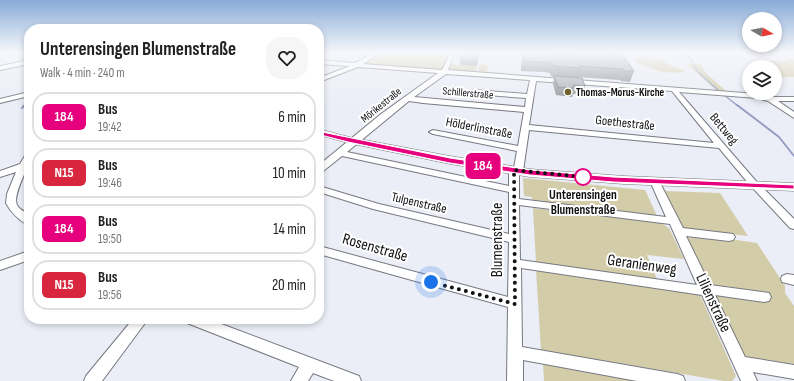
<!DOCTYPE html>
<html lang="en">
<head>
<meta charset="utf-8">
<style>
  body { margin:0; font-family:"Sofia Sans Condensed",sans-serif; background:#f6f6f6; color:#222; height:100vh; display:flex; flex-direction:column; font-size:15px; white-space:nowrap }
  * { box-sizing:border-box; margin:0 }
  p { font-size:13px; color:#767676 }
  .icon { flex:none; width:22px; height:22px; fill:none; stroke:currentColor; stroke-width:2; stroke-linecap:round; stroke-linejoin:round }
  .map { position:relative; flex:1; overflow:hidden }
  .drawer { position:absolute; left:24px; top:24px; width:300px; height:300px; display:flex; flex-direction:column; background:#fff; border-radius:16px; box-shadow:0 2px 6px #0003 }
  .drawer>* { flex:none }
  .badge { padding:0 8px; border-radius:6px; font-size:14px; line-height:26px }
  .needle { width:26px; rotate:99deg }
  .controls { position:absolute; left:742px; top:12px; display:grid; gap:8px }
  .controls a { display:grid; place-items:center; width:40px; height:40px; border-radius:50%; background:#fff; box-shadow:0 2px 6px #0003; font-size:20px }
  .you { position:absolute; width:20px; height:20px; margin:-10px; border:3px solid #fff; border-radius:50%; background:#1a73e8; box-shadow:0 0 0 6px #1a73e833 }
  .map>.badge { position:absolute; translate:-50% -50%; box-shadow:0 0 0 2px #fff }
  .round { display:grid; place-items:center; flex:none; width:42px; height:42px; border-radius:16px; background:#f6f6f6 }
  .headline { display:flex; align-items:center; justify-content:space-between; height:68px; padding:0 16px }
  h1 { font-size:19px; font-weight:700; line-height:30px }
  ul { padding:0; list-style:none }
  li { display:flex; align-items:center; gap:12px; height:50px; margin:0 8px 6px; padding:0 8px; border:2px solid #e0e0e0; border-radius:16px }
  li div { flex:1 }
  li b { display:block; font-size:15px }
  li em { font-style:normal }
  li .badge { min-width:44px; font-weight:700; text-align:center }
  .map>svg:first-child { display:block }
  .green { fill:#d3cca8 }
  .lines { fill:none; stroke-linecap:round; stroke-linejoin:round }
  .stream-far1 { stroke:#969ec1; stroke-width:1.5 }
  .stream { stroke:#969ec1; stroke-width:2 }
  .minor-casing { stroke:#777981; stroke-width:2 }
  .tertiary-casing { stroke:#777981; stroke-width:1 }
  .minor { fill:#fff; fill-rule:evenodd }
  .tertiary { fill:#fff; fill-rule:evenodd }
  .wall { fill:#94969d }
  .building { fill:#acafb7; stroke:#787a80 }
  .line { fill:#e6007e; stroke:#fff }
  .walk { stroke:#111114; stroke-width:4; stroke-dasharray:0 7.2 }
  .poi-dot { fill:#6c612e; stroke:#fff; stroke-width:1.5 }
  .stop-dot { fill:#fff; stroke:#e6007e; stroke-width:2 }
  .labels { text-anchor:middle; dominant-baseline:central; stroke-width:4; stroke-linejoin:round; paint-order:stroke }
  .far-poi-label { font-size:11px; font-weight:bold; fill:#111114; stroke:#fff; text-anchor:start }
  .far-street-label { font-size:11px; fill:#111114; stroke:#fff }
  .street-label { font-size:13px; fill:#111114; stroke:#fff }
  .stop-label { font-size:13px; font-weight:bold; fill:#111114; stroke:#fff }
  .near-street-label { font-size:16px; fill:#111114; stroke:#fff }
</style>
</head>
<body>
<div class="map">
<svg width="794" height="381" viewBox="0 0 794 381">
  <rect width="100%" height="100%" fill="#ebedf7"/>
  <!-- green -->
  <path class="green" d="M384,52h66l-7,17 -3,1 -77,-5z
    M633,57l28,1c9,10 14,7 24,14 -9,1 -21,1 -29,-2 -7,-2 -12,-6 -18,-6z
    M788,59h6v18h-19v-10h-13l-5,-6h30z
    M451,64l26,2 -2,6h3l2,-8 8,1 -1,10 -7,-3 -1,1 -27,-2 -3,-1z
    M687,64h14l4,8 23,21 -11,-2z
    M523,178l122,12 12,26 -125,-15v-4l-8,-1z
    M665,191l55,2 28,43 -64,-7z
    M533,208l128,15 8,5 15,31 -37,-4 10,24 -121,-17z
    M686,237l45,5 -2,-3 28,4 28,43v7l9,13v58l-49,-7 -30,-62 50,6 -7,-10 -49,-7z
    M536,270l164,25 36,81 -4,5h-8l-183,-31z
    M543,364l92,17h-91z"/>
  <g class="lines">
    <!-- stream-far1 -->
    <path class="stream-far1" d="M685,52l8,10
      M694,64l3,7 22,20
      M724,95l14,11
      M23,106l6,-3"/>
    <!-- stream -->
    <path class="stream" d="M737,105l42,32 15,19
      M22,108l3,-3"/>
    <!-- minor casing -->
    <g class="minor-casing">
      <path id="minor" d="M375,52h7l-19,12 79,6 9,-18h4l-7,18 309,24 13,3h24v4h-16l16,11v6l-26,-17 -11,-3 -78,-6 76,88 39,39v10l-4,-1 -41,-44 -30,-36 -190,-18 -6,41 -4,3v25l147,18 -16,-36 5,-3 3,1 25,49 50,6 2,3 -2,3 -4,1 -43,-5 24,49 59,8 2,4 -2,4 -5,1 -49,-7 30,62 49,8v14l-41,-7 4,9h-16l-39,-86 -181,-27 1,79 155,27 6,2 2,5h-48l-114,-21v21h-16l1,-74 -189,-53v-8l189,51 1,-55 -136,-33 -54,-17v-6l60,18 130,30v-42l-167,-36 -20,16 -3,1v-8l62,-51 57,-41 -80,-6 -39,15v-4l31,-12 -31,-2v-4l36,3zM446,74l84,6 -3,14 -54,-4 -3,2 3,2 53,4 -1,9 -111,-10zM536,81l136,10 42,52 -185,-18zM409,101l14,2 101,9 -6,34 -85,-16 -4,2 4,2 84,17 -3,17 -5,3v15l-162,-34zM519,205l151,19 27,61 -177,-25z
        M29,60v4l-29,6v-4z
        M29,92v4l-29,7v-4z
        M29,153v14l-2,1c-3,7 -14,29 -10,37 2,4 8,7 12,10v10c-9,-3 -19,-14 -23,-22l1,-9 9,-22 -16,5v-6l20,-7 6,-10z
        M29,251v9l-29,10v-9z
        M787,274l7,1v10l-12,-3 -1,-3 1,-3z
        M133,319h15l-46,62h-18l2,-5z
        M185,319h23l151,57 2,5h-27l-21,-8 -5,8h-17l8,-14 -112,-44z"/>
    </g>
    <!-- tertiary casing -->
    <g class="tertiary-casing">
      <path id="tertiary" d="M12,52h9l8,5v5z
        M319,129l30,8 101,19 80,13 94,7 170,7v8l-170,-7 -94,-7 -80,-13 -102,-21 -29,-8z"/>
    </g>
    <!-- minor -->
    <use href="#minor" class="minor"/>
    <!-- tertiary -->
    <use href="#tertiary" class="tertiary"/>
  </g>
  <!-- wall -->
  <path class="wall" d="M479,52l-2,14 -17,-1v-5z
    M528,52l45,3v-3l61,19 -4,11 -9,-1 -1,-1 -42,-3h-1l8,9 -3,8h-9l-1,3 -16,-2 -3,-11 1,-7 -3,-1 -1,-3 -5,-1 -24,-1v-7l2,-10h5z"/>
  <!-- building -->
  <path class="building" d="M463,52h16l-2,9 -17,-1z
    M528,52l46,3 -1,-3 50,3 11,16h-10l-1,-2 -44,-3 1,2 -27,-2 -1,-3 -5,-1 -24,-1v-7l5,1z
    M554,76l28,2 3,8 -12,-1 1,3 -16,-1z"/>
  <!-- sky -->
  <linearGradient id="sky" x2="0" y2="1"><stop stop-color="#87abd8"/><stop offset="0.5" stop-color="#f6f7fb"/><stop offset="1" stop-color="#f6f7fb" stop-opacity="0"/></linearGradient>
  <rect width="794" height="105" fill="url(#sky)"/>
  <!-- line -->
  <path class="line" d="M317,131l133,27 80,12 83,7 181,8v4l-181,-7 -83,-7 -80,-12 -102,-21 -31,-8z"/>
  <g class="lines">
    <!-- walk -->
    <path class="walk" d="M431,282l84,22 -1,-134 69,7"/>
  </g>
  <!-- markers -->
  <circle class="poi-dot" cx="568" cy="92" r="4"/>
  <circle class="stop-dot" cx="583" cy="177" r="8"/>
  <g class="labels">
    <!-- far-poi labels -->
    <g class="far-poi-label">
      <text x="576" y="92">Thomas-Morus-Kirche</text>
    </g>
    <!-- far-street labels -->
    <g class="far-street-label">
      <text transform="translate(468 93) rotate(5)">Schillerstraße</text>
      <text transform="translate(381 105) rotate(-39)">Mörikestraße</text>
    </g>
    <!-- street labels -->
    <g class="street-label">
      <text transform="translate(625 123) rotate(6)">Goethestraße</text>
      <text transform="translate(479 128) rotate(11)">Hölderlinstraße</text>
      <text transform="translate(724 129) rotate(50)">Bettweg</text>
      <text transform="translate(419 203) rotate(13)">Tulpenstraße</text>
    </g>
    <!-- stop labels -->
    <g class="stop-label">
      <text x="583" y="195">Unterensingen<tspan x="583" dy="15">Blumenstraße</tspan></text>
    </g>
    <!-- near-street labels -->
    <g class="near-street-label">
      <text transform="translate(497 240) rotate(-90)">Blumenstraße</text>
      <text transform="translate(375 248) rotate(16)">Rosenstraße</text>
      <text transform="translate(642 265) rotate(8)">Geranienweg</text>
      <text transform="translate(713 303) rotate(65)">Lilienstraße</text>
    </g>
  </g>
</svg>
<div class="controls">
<a><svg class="needle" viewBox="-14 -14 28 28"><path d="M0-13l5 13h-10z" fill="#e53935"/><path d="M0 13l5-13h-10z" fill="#767676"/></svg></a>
<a><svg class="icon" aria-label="layers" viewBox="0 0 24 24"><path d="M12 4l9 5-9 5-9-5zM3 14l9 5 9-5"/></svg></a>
</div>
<div class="you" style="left:431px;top:282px"></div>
<b class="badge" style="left:483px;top:166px;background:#e6007e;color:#fff">184</b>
<section class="drawer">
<div class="headline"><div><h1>Unterensingen Blumenstraße</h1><p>Walk · 4 min · 240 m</p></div><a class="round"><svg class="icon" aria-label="heart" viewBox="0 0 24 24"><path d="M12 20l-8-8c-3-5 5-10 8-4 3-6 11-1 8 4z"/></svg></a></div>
<ul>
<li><span class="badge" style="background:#e6007e;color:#fff">184</span><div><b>Bus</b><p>19:42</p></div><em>6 min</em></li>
<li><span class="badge" style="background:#d7263d;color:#fff">N15</span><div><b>Bus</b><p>19:46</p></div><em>10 min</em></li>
<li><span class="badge" style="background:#e6007e;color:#fff">184</span><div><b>Bus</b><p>19:50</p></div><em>14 min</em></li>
<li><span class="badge" style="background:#d7263d;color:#fff">N15</span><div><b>Bus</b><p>19:56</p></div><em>20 min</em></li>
</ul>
</section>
</div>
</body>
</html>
